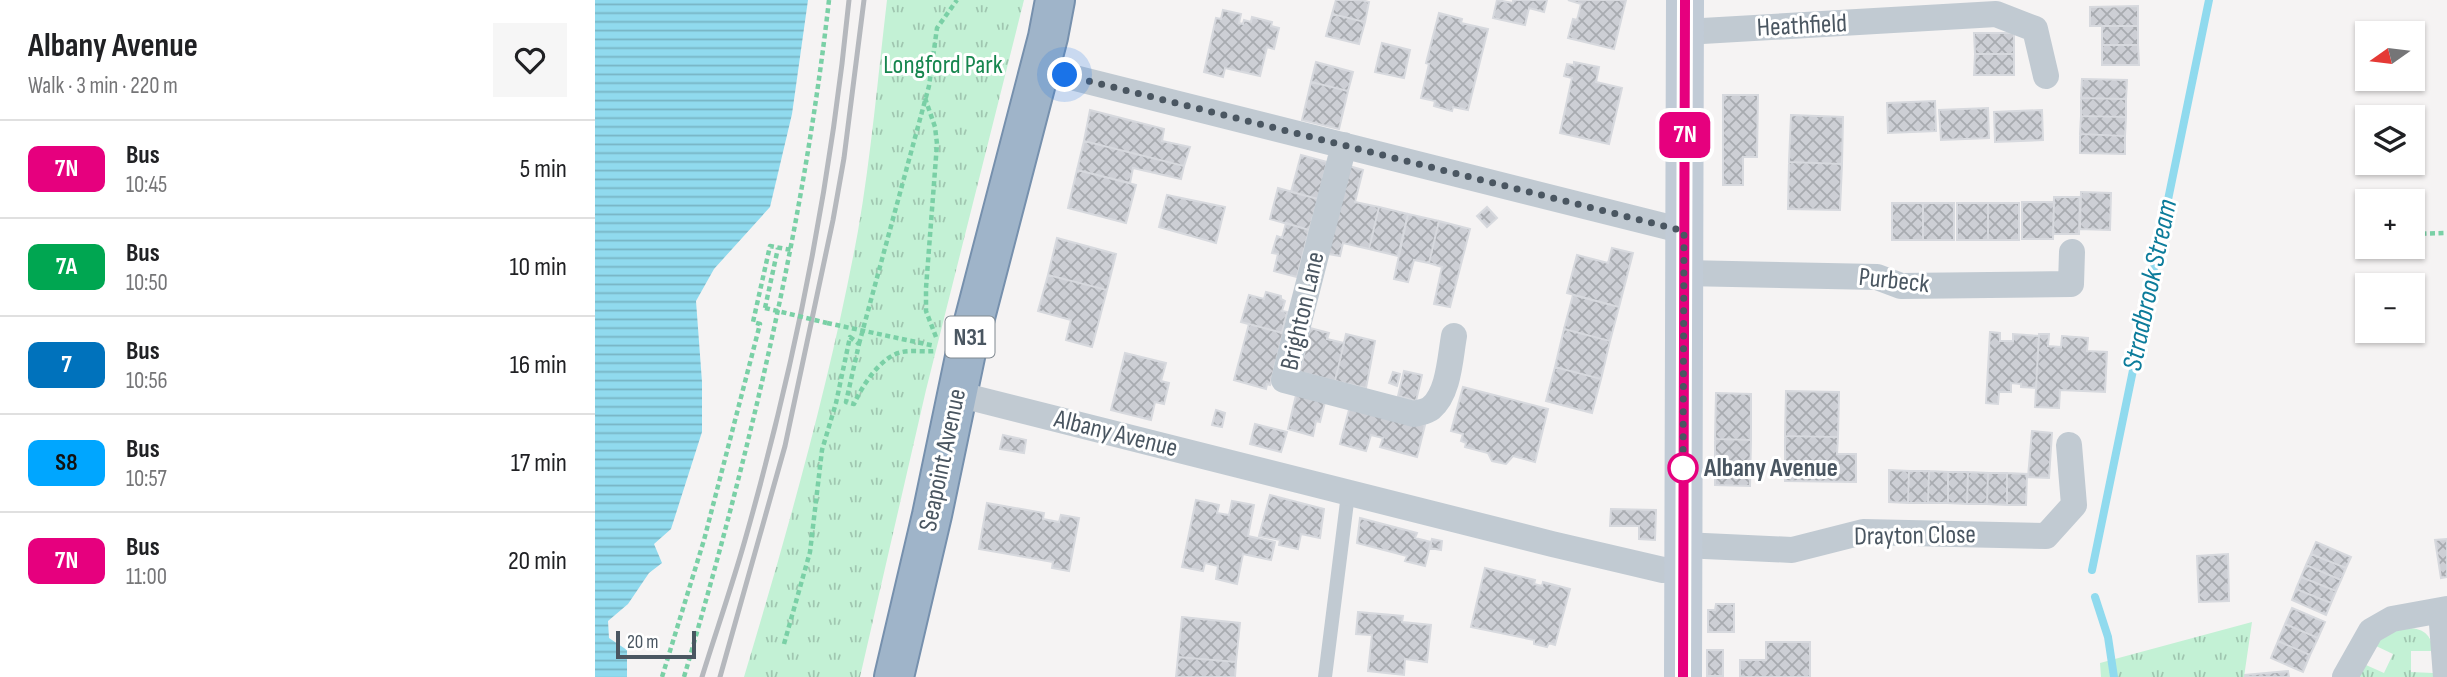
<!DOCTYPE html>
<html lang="en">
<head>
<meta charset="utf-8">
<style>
  body { margin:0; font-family:"Sofia Sans Condensed",sans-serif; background:#f6f6f6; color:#202124; height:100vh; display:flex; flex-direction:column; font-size:26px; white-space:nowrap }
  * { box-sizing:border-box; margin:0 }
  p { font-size:23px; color:#757577 }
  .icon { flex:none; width:38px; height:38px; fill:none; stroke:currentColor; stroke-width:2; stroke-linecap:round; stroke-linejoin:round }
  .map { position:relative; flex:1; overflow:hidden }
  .side { display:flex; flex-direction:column; background:#fff; width:595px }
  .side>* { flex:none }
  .badge { padding:0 14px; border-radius:10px; font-size:24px; line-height:46px }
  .needle { width:46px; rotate:256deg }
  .buttons { position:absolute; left:1760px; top:21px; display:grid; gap:14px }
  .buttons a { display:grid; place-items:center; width:70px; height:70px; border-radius:0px; background:#fff; box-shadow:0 2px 5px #0004; font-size:35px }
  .scale { position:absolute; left:21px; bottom:18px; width:80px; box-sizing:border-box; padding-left:7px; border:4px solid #4a5661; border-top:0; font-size:19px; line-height:24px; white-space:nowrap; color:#4a5661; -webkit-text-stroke:5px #fff; paint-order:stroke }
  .you { position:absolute; width:35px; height:35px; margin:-18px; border:5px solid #fff; border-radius:50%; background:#1a73e8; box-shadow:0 0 0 10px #1a73e833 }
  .map>.badge { position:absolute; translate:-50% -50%; box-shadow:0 0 0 4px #fff }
  .round { display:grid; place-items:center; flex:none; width:74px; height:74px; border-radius:0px; background:#f6f6f6 }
  .head { display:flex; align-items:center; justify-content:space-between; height:119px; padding:0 28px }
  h1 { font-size:33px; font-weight:700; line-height:52px }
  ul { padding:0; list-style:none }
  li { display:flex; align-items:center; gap:21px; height:98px; padding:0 28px; border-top:2px solid #e0e0e0 }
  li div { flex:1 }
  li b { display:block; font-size:26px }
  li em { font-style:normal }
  li .badge { min-width:77px; font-weight:700; text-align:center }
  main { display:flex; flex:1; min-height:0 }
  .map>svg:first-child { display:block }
  .grass { fill:url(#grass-tufts) }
  .water { fill:url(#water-rules) }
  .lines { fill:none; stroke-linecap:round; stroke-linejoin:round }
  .stream { stroke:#90daee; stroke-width:8 }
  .building { fill:url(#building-cross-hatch); stroke:#d7d9de; stroke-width:2 }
  .trunk-casing { stroke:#7690ad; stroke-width:42 }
  .path { stroke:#7ad0a6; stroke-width:4.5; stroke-dasharray:5 3.5; stroke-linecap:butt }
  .service { stroke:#c1cad2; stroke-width:14 }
  .minor { stroke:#c1cad2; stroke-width:26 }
  .secondary { stroke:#c1cbd6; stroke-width:38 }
  .trunk { stroke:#9fb4c9; stroke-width:38 }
  .rail { stroke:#b5b8bd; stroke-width:5 }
  .path-bridge { stroke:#7ad0a6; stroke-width:4.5; stroke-dasharray:5 3.5; stroke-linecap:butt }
  .line-casing { stroke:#fff; stroke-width:16 }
  .line { stroke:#e6007e; stroke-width:10 }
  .walk { stroke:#4a5661; stroke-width:7; stroke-dasharray:0 12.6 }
  .stop-dot { fill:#fff; stroke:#e6007e; stroke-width:3.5 }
  .labels { text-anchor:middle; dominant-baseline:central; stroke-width:6; stroke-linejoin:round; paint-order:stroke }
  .shield { fill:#fff; stroke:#808990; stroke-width:2 }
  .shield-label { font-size:24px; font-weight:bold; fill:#4a5661 }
  .street-label { font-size:26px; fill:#4a5661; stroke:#fff }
  .park-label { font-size:26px; fill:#17864f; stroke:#fff }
  .stop-label { font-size:26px; font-weight:bold; fill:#4a5661; stroke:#fff; text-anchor:start }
  .water-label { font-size:28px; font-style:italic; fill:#0c7c9b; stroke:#fff }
</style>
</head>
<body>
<main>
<section class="side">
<div class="head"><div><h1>Albany Avenue</h1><p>Walk · 3 min · 220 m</p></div><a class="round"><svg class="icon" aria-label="heart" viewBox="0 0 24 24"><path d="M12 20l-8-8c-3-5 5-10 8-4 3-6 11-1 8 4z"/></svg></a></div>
<ul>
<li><span class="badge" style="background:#e6007e;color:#fff">7N</span><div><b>Bus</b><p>10:45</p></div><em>5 min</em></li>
<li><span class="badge" style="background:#00a651;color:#fff">7A</span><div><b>Bus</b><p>10:50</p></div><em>10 min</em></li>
<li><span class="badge" style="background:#0072bc;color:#fff">7</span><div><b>Bus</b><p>10:56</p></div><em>16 min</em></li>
<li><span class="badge" style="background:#00a6ff;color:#111">S8</span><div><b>Bus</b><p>10:57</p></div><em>17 min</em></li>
<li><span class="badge" style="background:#e6007e;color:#fff">7N</span><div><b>Bus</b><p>11:00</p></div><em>20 min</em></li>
</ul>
</section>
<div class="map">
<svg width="1852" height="677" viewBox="0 0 1852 677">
  <defs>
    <pattern id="grass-tufts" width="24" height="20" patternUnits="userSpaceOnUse" patternTransform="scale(1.75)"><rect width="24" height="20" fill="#c3f1d5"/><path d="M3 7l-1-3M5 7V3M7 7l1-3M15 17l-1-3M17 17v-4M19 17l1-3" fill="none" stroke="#a0c6b0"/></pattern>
    <pattern id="water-rules" width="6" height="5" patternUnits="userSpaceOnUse" patternTransform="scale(1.75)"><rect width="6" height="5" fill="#90daee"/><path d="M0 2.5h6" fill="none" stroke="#78b4c4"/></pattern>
    <pattern id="building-cross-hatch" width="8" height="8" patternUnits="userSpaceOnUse" patternTransform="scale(1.75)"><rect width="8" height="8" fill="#cdcfd5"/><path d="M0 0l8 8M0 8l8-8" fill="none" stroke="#a8abb0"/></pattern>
  </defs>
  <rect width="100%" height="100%" fill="#f5f3f3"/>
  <!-- grass -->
  <path class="grass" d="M292,0h137l-98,390 -66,287h-116c44,-147 86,-295 114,-446 13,-75 20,-155 29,-231z
    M1657,622l-8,55h-143l-1,-14z
    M1791,628c22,0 45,-5 47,23h-22v21l22,1v4h-77l10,-12 18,8 9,-19 -17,-8z"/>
  <!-- water -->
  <path class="water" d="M0,0h213l-16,114 -22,93 -56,62 -18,32 6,81v50l-31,97 -17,15 8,19 -13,10 -21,31 -20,17 1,17 18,12v27h-32z"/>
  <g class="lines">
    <!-- stream -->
    <path class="stream" d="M1497,570l117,-570
      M1500,597l13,40 6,40"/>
  </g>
  <!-- building -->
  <path class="building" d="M741,0h25l8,2 -4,20 -33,-8z
    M902,0l16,3v-3h34l-3,12 -15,-4 -4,17 -32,-7z
    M1031,0l-12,49 -46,-11 5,-19 4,1 4,-16 -13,-4z
    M1543,6v20h-48v-19z
    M628,10l18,4 -2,9 4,1 1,-4 7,2 1,-5 20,5 -1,4 8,2 -5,21 -7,-2 -7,29 -35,-8 -2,9 -19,-5 12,-54 5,1z
    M844,13l23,6 -1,4 27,6 -20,81 -15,-3 -1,4 -18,-5 1,-5 -14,-3 8,-34 -3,-1z
    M737,14l33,8 -6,22 -33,-8z
    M1507,26h36v19h-36z
    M1379,33h40v21h-39z
    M787,43l28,7 -6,28 -29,-6z
    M1507,45h36l1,20h-37z
    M1380,54h39v21h-40z
    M721,62l37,10 -5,19 -37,-9z
    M979,62l25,5 -3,15 26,6 -13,56 -49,-11 12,-55 -8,-2 3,-12 7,1z
    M1487,79l45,1 -1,19 -45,-1z
    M716,82l37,9 -9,38 -37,-9z
    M1128,95h35l-1,62h-14v28h-20z
    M1486,98l45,1v18l-45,-1z
    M1340,101l1,30 -48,2 -1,-30z
    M1393,108l1,30 -48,2 -2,-30z
    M495,110l74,19 -2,12 28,6 -6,19 -100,-25z
    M1447,110l1,30 -48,2 -1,-30z
    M1196,115l52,2 -1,47 -53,-2z
    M1486,116l45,1 -1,19 -45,-2z
    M1485,134l45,2v18l-45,-1z
    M489,141l100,25 -3,13 -48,-11 -3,15 -53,-13z
    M706,155l26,7 -9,37 -27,-7z
    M1194,162l53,2 -2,46 -52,-1z
    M754,166l14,4 -8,32 24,5 -10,42 -26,-6 -3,13 -12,-2z
    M482,170l59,15 -10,38 -58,-15z
    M683,188l40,11 -9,31 -39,-11z
    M1486,192l30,1 -1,37 -30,-1z
    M572,195l58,12 -9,36 -57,-16z
    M1459,197h26l-1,37h-26z
    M1427,202h32l-1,37h-31z
    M1297,203h31v37h-31z
    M1328,203h31v37h-31z
    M1362,203h31v37h-31z
    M1393,203h31v37h-31z
    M784,207l29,7 -10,42 -29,-7z
    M892,207l10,11 -10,9 -10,-11z
    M813,214l31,7 -10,42 -15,-3 -6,22 -14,-3z
    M844,221l31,8 -20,78 -16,-3 8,-37 -13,-4z
    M691,223l23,7 -12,47 -23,-6 4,-17 -6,-1 5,-17 5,2z
    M462,238l59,16 -9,36 -59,-15z
    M1017,248l21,5 -14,54 -52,-14 10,-38 31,8z
    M453,275l59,15 -15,57 -26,-7 5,-20 -33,-9z
    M671,292l15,4v3l4,2 -3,10 5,1 -5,21 -41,-11 8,-27 15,4z
    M978,295l46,12 -9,34 -46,-12z
    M654,324l34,9 -13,52 -3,-1 -1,5 -32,-9z
    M715,328l19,5 -2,6 17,4 -9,38 -35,-9z
    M969,329l46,12 -9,38 -46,-12z
    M1395,332l10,1v8h13v-7l26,2 -3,52 -15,-1v-3l-10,-1v9h-12l-1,12 -12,-1z
    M751,334l29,7 -9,47 -31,-7z
    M1444,334h10l-1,12 13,1 1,-11 26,2 -1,13 20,1 -2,40 -45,-2 -1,18 -24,-1z
    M530,353l41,10 -5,18 8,2 -5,21 -9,-2 -4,18 -40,-10z
    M960,367l46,12 -9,34 -46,-12z
    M809,371l18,4 -6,26 -18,-5z
    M798,372l7,2 -3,12 -8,-3z
    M868,387l85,22 -13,53 -22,-6 -7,8 -14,-3 -4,-8 -23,-6 1,-4 -5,-2 2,-7 -12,-3z
    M702,391l29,7 -6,24 -4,-1 -3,15 -25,-7z
    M1191,391l53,1 -1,45 -53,-1z
    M1121,393l35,1v46l-36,-1z
    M755,406l75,19 -8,32 -37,-10 3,-9 -12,-3 -5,16 -26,-7z
    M621,410l9,3 -3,14 -10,-2z
    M660,424l32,8 -6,20 -31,-8z
    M1437,431l20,2 -3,45 -21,-1z
    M408,435l23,5 -2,13 -24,-4z
    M1190,436l53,1 -1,17h19v28l-71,-1z
    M1120,439l36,1 -1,46 -35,-1z
    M1294,470l20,1 -1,32 -19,-1z
    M1314,471h20l-1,32h-20z
    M1334,471l19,1v31h-20z
    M1353,472h20l-1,32 -19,-1z
    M1373,472l20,1 -1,31h-20z
    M1393,473h19v32l-20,-1z
    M1412,473l20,1 -1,31h-19z
    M675,495l54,14 -4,29 -19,-4 -3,15 -19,-4 1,-5 -21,-4z
    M601,500l23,5 -2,8 12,2 3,-14 22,4 -6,31 27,6 -4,18 -28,-6 -6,30 -21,-5 2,-13 -13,-3 -2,8 -21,-4z
    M392,503l57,10 -1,6 16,3 2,-7 18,3 -10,53 -17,-3 1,-6 -74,-13z
    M1016,509l45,1 -1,30 -16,-1v-13h-29z
    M765,518l57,15 -2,5 16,4 -6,24 -20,-5 2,-5 -50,-13z
    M837,539l10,2 -1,9 -11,-2z
    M1852,539v38l-6,1 -6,-38z
    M1721,542l35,15 -5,11 -35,-14z
    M1633,554l1,47 -30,1 -2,-46z
    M1716,554l35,14 -5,12 -35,-15z
    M1711,565l35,15 -5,11 -35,-14z
    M890,568l50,12 -1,4 8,2 1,-4 27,7 -15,56 -6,-2 -2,4 -13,-3v-4l-63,-13z
    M1706,577l35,14 -5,12 -35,-14z
    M1701,589l35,14 -5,12 -34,-15z
    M1121,604h18v28h-26v-22h7z
    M1697,608l33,14 -7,16 -33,-14z
    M763,612l45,4 -1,6 29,3 -4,37 -22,-3 -1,16 -36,-4 4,-36 -16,-1z
    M587,617l58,6 -4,39 -58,-5z
    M1690,624l33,14 -8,17 -32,-14z
    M1683,641l32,14 -7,17 -32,-14z
    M1171,642h44v35h-70v-17h26z
    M1112,650h16v26h-16z
    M583,657l58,5 -1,15h-59z
    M1693,671l1,6h-44v-2z"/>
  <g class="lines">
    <!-- trunk casing -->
    <g class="trunk-casing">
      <path id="trunk" d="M299,677l38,-162 34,-163 82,-315 7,-37"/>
    </g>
    <!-- path -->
    <path class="path" d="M330,98l10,29 2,17 -11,144v23l10,26
      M1818,234l34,-1
      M1768,235h5
      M170,308l13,-60
      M232,323l108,23
      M264,344l70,-258 8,-58 20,-28
      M189,644l26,-92 12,-102 14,-47 14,-66 9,7 -13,58 8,2c8,-18 27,-48 48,-52 10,-2 23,0 34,-1
      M67,677l42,-137 56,-216 -7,-2 17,-76 21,4
      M89,677c65,-222 119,-447 145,-677"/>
    <!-- service -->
    <path class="service" d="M730,677l23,-183"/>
    <!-- minor -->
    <path class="minor" d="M1090,32l311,-18 39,15 11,47
      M444,69l645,162
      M749,145l-60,235 130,34c6,-2 12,-2 17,-6 18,-15 19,-50 23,-72
      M1089,273l193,4 24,9 170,-2 1,-32
      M362,394l595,150 111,26 20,-1
      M1088,545l109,5 71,-18 183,4 28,-31 -5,-60
      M1846,611l5,66
      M1750,677l26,-46 21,-12 55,-10"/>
    <!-- secondary -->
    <path class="secondary" d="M1088,677l2,-677"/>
    <!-- trunk -->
    <use href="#trunk" class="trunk"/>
    <!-- rail -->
    <path class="rail" d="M107,677c14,-45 30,-91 43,-137 50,-176 86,-357 104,-540
      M125,677l65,-231 48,-226 11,-62 20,-158"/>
    <!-- path-bridge -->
    <path class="path-bridge" d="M170,308l62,15"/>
  </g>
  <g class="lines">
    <!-- line casing -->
    <g class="line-casing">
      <path id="line" d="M1088,677l2,-677"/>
    </g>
    <!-- line -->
    <use href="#line" class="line"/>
    <!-- walk -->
    <path class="walk" d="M470,75l619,156 -1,237"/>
  </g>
  <!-- markers -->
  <circle class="stop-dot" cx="1088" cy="468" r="14"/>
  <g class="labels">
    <!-- shield labels -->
    <rect class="shield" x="350.5" y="316.5" width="49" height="41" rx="5"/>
    <g class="shield-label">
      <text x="375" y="337">N31</text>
    </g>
    <!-- street labels -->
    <g class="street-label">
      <text transform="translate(1207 26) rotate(-3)">Heathfield</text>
      <text transform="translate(1299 281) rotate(6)">Purbeck</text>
      <text transform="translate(708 311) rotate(-77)">Brighton Lane</text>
      <text transform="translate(521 434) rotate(14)">Albany Avenue</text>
      <text transform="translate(348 460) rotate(-78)">Seapoint Avenue</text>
      <text transform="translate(1320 536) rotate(-1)">Drayton Close</text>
    </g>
    <!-- park labels -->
    <g class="park-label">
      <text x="348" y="65">Longford Park</text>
    </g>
    <!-- stop labels -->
    <g class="stop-label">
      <text x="1109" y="468">Albany Avenue</text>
    </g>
    <!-- water labels -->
    <g class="water-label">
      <text transform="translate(1555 285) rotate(-78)">Stradbrook Stream</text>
    </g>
  </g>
</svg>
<div class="buttons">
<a><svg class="needle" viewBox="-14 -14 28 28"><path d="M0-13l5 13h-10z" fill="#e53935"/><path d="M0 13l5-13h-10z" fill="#757577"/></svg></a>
<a><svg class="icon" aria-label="layers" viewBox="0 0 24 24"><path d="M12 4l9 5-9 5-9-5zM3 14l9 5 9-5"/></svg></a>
<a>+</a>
<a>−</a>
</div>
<div class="scale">20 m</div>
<div class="you" style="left:470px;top:75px"></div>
<b class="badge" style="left:1090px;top:135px;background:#e6007e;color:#fff">7N</b>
</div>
</main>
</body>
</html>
